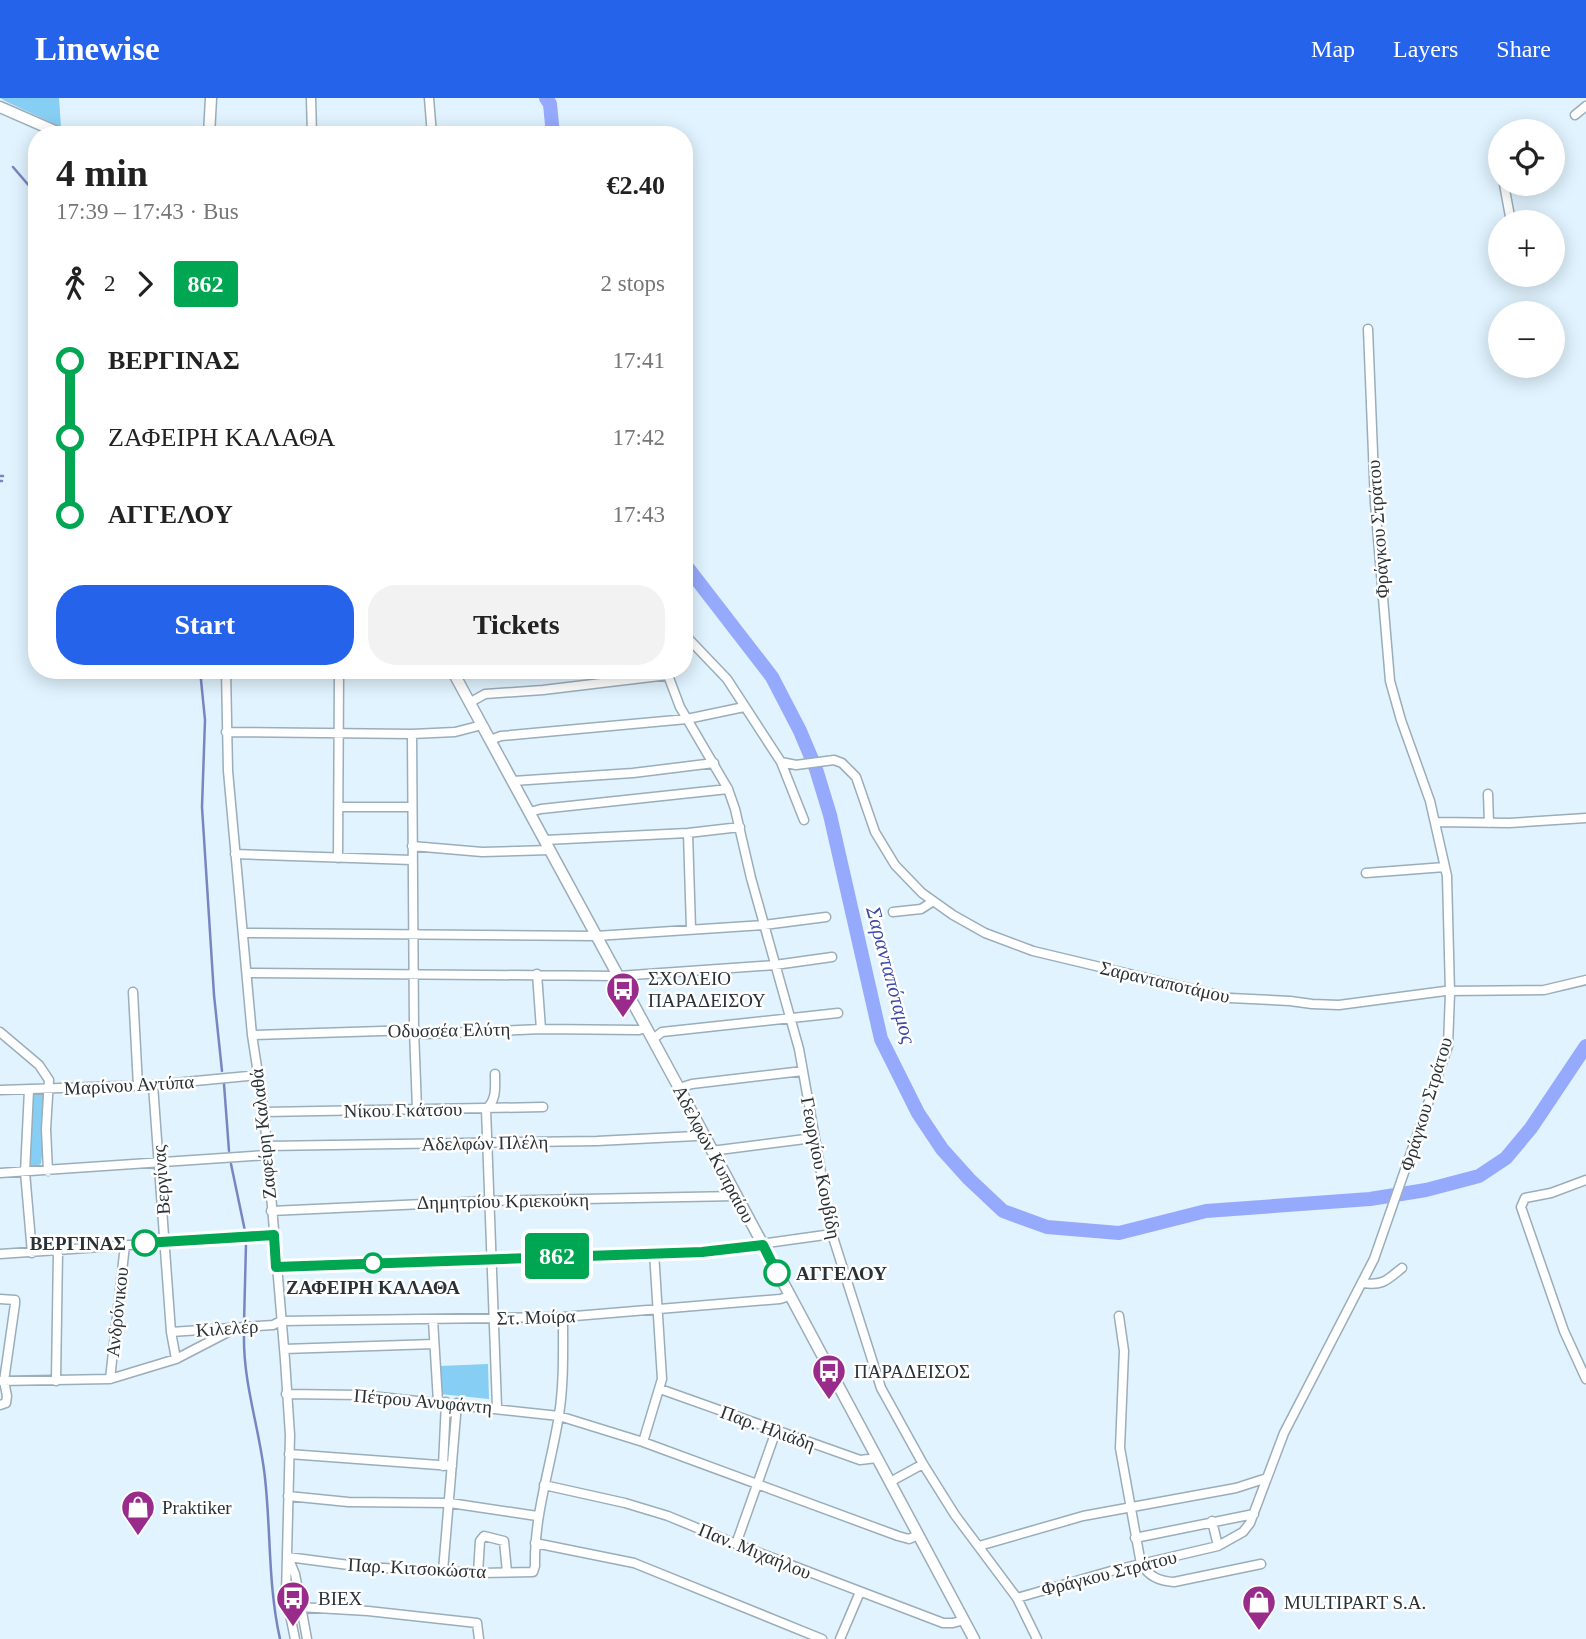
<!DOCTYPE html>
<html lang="en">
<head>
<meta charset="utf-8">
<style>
  body { margin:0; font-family:"Times New Roman",serif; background:#f2f2f2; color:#222; height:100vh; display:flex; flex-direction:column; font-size:26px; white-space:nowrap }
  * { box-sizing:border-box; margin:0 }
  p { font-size:23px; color:#767676 }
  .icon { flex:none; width:38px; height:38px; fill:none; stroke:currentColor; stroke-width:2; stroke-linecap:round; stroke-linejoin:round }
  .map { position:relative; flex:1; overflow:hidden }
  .panel { position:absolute; left:28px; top:28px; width:665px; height:553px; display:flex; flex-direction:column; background:#fff; border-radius:28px; box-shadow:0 4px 18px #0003 }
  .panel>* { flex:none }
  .badge { padding:0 14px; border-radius:5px; font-size:24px; line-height:46px }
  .controls { position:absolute; left:1488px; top:21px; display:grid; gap:14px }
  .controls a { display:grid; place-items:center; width:77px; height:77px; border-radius:50%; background:#fff; box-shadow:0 4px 18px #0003; font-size:35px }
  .map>.badge { position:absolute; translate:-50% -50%; box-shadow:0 0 0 4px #fff }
  .legs { display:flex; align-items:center; gap:10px; height:77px; padding:0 28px; font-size:23px }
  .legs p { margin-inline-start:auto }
  .headline { display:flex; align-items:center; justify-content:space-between; height:119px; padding:0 28px }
  h1 { font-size:38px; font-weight:700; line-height:52px }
  .button { display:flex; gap:14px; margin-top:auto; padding:14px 28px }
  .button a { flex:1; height:80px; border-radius:28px; background:#2563eb; color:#fff; font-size:28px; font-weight:700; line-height:80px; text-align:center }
  .button a+a { background:#f2f2f2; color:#222 }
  ul { padding:0 28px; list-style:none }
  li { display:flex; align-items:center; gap:24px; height:77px; font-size:26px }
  li i { display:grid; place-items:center; width:10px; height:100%; margin:0 9px; background:currentColor }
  li i::after { content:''; width:18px; height:18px; margin:-9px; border:5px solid; border-radius:50%; background:#fff }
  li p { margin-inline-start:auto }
  li:first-child i { background:linear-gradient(#0000 50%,currentColor 0) }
  li:last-child i { background:linear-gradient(currentColor 50%,#0000 0) }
  header { display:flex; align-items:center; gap:42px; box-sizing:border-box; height:98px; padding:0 35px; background:#2563eb; color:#fff }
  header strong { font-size:33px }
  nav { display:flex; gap:38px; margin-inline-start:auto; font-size:24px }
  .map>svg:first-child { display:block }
  .green { fill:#86cef4 }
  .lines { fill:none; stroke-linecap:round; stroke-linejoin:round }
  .stream { stroke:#7686c1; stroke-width:2.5 }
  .river { stroke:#96aafd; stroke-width:14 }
  .minor-casing { stroke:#9badb8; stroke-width:11 }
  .major-casing { stroke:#9badb8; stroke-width:13 }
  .minor { stroke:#fff; stroke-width:8 }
  .major { stroke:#fff; stroke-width:10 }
  .line-1-casing { stroke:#fff; stroke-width:16 }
  .line-1 { stroke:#00a651; stroke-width:10 }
  .stop-1-dot { fill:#fff; stroke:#00a651; stroke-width:3.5 }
  .labels { text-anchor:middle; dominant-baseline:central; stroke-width:5; stroke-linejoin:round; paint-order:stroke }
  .street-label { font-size:19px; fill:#2a3236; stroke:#fff }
  .poi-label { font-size:19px; fill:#2a3236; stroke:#fff; text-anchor:start }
  .stop-label { font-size:19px; font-weight:bold; fill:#2a3236; stroke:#fff; text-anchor:end }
  .water-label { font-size:21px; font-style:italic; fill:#3d4aa9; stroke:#fff }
</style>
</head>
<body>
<header>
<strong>Linewise</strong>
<nav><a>Map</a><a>Layers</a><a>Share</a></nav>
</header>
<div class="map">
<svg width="1586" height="1541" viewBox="0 0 1586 1541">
  <rect width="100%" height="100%" fill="#e0f3fe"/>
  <!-- green -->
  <path class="green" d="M0,0h59l2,29 -54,-25z
    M49,996l-8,70 -10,4 -2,-73z
    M488,1266l1,35 -49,-5v-28z"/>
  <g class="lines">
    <!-- stream -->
    <path class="stream" d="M13,69l24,28
      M0,378h3
      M0,383h2
      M200,572l5,50 -3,87 12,188 8,76
      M224,986l5,67
      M231,1066l14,67
      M244,1225l2,-79
      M244,1237c-1,49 16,95 21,143 6,54 3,108 15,161"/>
    <!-- river -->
    <path class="river" d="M546,0l4,6 3,31
      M684,465l88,114 28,54 16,38 14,46 51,224 37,74 24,36 27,30 34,32 44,16 72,6 87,-22 164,-12 56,-9 53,-14 27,-18 25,-30 55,-82"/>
    <!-- minor casing -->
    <g class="minor-casing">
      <path id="minor" d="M311,0l1,37
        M429,0l3,37
        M1575,17l11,-9
        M1504,86l7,38
        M1520,177l1,5
        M684,536l43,45 54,83 15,3 38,-5 8,3 14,14 19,55 20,33 27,28 31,22 32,18 48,18 197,47 60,3 22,3 27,1 106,-14 99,-1 42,-10
        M226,572l2,101 24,264 12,77 21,248 5,75 -4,160 9,44
        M666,572l14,37 48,82 7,20 16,69 48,171 33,185 49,154 42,76 32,51 62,83 20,41
        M469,605l16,-9 58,-4 125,-15
        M226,634l186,2 43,-2 27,-7
        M412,636l2,296 3,79
        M490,642l11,-4 186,-17 57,-12
        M781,664l23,58
        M513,683l120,-8 81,-10
        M1488,696l1,29
        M339,709h73
        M530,714l11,-3 187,-20
        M1436,724l73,1 77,-5
        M688,735l3,96
        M545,742l143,-7 52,-6
        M412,748l70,6 68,-2
        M235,756l177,6
        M338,760l1,-188
        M1366,775l79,-6
        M893,814l28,-3 11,-7
        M243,835l353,3 168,-11 62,-8
        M247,875l371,3 157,-11 57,-8
        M537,876l4,55
        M133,894l5,94
        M0,934l39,33 10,15 -3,49 2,42
        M252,937l162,-5 10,4 117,-5 98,1 6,-2
        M653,941l9,-7 176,-19
        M495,976c0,13 2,26 -9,35l11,298
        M153,987l18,247 5,27
        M679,990l13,-4 111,-13
        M0,992l153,-5 106,-10
        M29,992l-4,82 7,81
        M264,1014l279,-5
        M267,1048l330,-5 99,-5 6,-3
        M711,1053l102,-13
        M0,1075l267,-18
        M1586,1082l-35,13 -26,5 -4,9 43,124 22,48
        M271,1113l218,-10 247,-5
        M0,1156l274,-19
        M277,1169l425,-15 130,-18
        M1363,1185c20,3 24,-3 39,-15
        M0,1201l15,1v4l-11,77 3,15 -1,7 -6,2
        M1119,1218l5,35 -4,97 21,116c9,13 18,17 33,18l87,-18
        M433,1222l5,82
        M171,1234l102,-7 8,-4 282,-4 217,-18 10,-3
        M284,1251l150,-5
        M110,1281l15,-134
        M0,1283l110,-2 66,-20 56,-29
        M56,1283l2,-130
        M660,1291l200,71 17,-2
        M286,1296l75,1 198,21 84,26 255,94 11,3 9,-4
        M643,1344l19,-63 -8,-127
        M289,1356l163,12
        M443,1368l3,-64
        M890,1384l33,-18
        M544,1387l81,18 43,13 68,28 207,79h10l11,-3
        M288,1398l60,6 102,1 87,13
        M1212,1423l6,25
        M1135,1440l119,-24
        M535,1445l99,20 188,76
        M736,1446l40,-113
        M979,1448l104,-30 153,-28 31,-10
        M443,1473l14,-168
        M478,1475l2,-32 4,-5 20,5 3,31
        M1017,1500l94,-27 107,-25 25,-14 7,-9 34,-90 90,-174 74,-213 2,-53 -3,-117 -17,-75 -29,-81 -11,-39 -15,-178 -7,-174
        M299,1509l69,4 109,12 2,16
        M307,1541l-12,-65 -7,-17 76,10 114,6 55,-1 2,-6c-1,-52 16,-100 24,-151 5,-32 4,-65 4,-98
        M840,1541l20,-47"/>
    </g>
    <!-- major casing -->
    <g class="major-casing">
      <path id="major" d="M0,9l64,28
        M209,37l2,-37
        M452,572l227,418 295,551"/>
    </g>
    <!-- minor -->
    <use href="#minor" class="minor"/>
    <!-- major -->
    <use href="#major" class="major"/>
  </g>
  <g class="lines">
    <!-- line-1 casing -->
    <g class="line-1-casing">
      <path id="line-1" d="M145,1145l129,-8 2,32 426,-15 61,-7 14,28"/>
    </g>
    <!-- line-1 -->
    <use href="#line-1" class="line-1"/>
  </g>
  <!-- icons -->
  <defs>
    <g id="bus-pin" transform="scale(1.75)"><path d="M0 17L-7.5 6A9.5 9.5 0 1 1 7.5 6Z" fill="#992b8b" stroke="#fff"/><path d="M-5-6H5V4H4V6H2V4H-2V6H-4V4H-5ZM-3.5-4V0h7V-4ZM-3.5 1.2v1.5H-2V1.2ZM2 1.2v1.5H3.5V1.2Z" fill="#fff"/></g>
    <g id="shop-pin" transform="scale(1.75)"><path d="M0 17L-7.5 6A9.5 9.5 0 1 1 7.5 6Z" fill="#992b8b" stroke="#fff"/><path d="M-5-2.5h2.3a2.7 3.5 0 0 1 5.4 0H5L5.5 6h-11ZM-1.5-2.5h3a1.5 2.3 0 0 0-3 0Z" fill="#fff"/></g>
  </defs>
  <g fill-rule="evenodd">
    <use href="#bus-pin" x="623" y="891"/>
    <use href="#bus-pin" x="829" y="1273"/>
    <use href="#shop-pin" x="138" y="1409"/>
    <use href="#bus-pin" x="293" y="1500"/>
    <use href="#shop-pin" x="1259" y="1504"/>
  </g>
  <!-- markers -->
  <g class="stop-1-dot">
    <circle cx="145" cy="1145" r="12"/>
    <circle cx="373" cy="1165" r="9"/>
    <circle cx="777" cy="1175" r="12"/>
  </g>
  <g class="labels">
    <!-- street labels -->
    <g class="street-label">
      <text transform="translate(1378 431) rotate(-94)">Φράγκου Στράτου</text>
      <text transform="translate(1165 884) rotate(13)">Σαρανταποτάμου</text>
      <text transform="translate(449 932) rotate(-1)">Οδυσσέα Ελύτη</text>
      <text transform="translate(129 987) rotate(-3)">Μαρίνου Αντύπα</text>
      <text transform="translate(1426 1006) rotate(-73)">Φράγκου Στράτου</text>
      <text transform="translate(403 1012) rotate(-1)">Νίκου Γκάτσου</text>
      <text transform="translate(263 1036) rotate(-96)">Ζαφείρη Καλαθά</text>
      <text transform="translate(485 1045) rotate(-1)">Αδελφών Πλέλη</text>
      <text transform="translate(714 1056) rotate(62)">Αδελφών Κυπραίου</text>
      <text transform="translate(821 1070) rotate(79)">Γεωργίου Κουβίδη</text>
      <text transform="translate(161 1082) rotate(-94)">Βεργίνας</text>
      <text transform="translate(503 1103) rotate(-1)">Δημητρίου Κριεκούκη</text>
      <text transform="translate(117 1214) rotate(-84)">Ανδρόνικου</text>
      <text transform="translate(536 1219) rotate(-2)">Στ. Μοίρα</text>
      <text transform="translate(227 1230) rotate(-4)">Κιλελέρ</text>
      <text transform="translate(423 1303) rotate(5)">Πέτρου Ανυφάντη</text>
      <text transform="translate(768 1330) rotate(20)">Παρ. Ηλιάδη</text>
      <text transform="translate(755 1453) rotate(22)">Παν. Μιχαήλου</text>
      <text transform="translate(417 1470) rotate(3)">Παρ. Κιτσοκώστα</text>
      <text transform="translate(1109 1475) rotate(-14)">Φράγκου Στράτου</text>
    </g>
    <!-- poi labels -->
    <g class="poi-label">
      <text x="648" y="880">ΣΧΟΛΕΙΟ<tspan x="648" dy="22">ΠΑΡΑΔΕΙΣΟΥ</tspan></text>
      <text x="854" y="1273">ΠΑΡΑΔΕΙΣΟΣ</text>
      <text x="162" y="1409">Praktiker</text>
      <text x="318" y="1500">ΒΙΕΧ</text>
      <text x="1284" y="1504">MULTIPART S.A.</text>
    </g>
    <!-- stop labels -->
    <g class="stop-label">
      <text x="126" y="1145">ΒΕΡΓΙΝΑΣ</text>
      <text x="796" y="1175" text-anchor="start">ΑΓΓΕΛΟΥ</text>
      <text x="373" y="1189" text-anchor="middle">ΖΑΦΕΙΡΗ ΚΑΛΑΘΑ</text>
    </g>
    <!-- water labels -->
    <g class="water-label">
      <text transform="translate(891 877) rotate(75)">Σαρανταπόταμος</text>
    </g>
  </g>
</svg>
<div class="controls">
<a><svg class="icon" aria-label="locate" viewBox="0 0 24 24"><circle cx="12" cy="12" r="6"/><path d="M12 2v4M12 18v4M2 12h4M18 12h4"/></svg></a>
<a>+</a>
<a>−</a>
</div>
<b class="badge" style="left:557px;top:1158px;background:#00a651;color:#fff">862</b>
<section class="panel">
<div class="headline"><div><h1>4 min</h1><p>17:39 – 17:43 · Bus</p></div><b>€2.40</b></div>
<div class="legs"><svg class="icon" aria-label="walk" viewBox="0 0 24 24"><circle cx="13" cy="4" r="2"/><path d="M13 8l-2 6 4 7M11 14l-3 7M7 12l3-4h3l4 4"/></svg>2<svg class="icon" aria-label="forward" viewBox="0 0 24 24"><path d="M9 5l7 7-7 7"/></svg><b class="badge" style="background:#00a651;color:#fff">862</b><p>2 stops</p></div>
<ul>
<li><i style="color:#00a651"></i><b>ΒΕΡΓΙΝΑΣ</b><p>17:41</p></li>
<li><i style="color:#00a651"></i><span>ΖΑΦΕΙΡΗ ΚΑΛΑΘΑ</span><p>17:42</p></li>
<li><i style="color:#00a651"></i><b>ΑΓΓΕΛΟΥ</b><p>17:43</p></li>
</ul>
<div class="button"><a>Start</a><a>Tickets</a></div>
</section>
</div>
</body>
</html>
